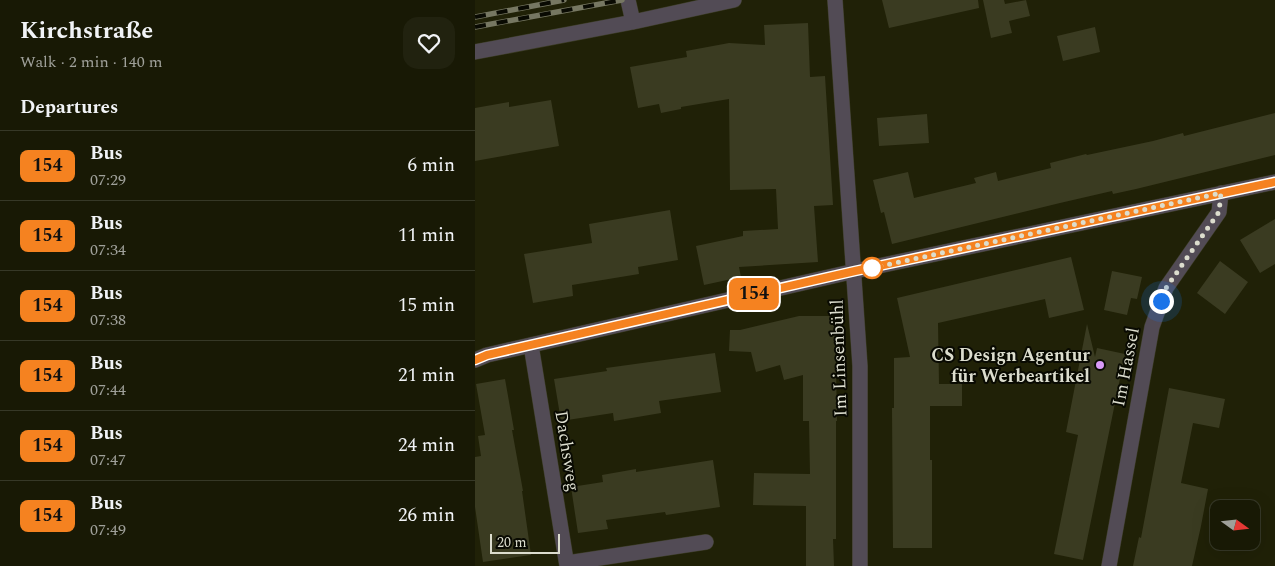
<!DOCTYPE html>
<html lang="en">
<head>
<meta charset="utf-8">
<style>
  body { margin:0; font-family:Spectral,serif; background:#21220f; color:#f1f3f6; height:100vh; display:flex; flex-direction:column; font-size:19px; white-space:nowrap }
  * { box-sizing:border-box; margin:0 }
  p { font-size:16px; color:#9fa09a }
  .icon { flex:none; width:28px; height:28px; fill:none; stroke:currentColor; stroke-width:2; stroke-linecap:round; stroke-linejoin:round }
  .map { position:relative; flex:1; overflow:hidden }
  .details { display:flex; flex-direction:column; background:#181905; width:475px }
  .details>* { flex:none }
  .badge { padding:0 10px; border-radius:8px; font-size:18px; line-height:32px }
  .needle { width:32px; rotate:105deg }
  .fabs { position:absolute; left:735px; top:500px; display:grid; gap:10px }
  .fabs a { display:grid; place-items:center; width:50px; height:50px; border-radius:10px; background:#181905; box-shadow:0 5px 20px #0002,0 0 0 1px #363827; font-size:25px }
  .scale { position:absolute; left:15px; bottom:12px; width:70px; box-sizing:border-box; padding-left:5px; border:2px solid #dcddce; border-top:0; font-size:14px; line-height:18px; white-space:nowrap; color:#dcddce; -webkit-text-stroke:4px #090a02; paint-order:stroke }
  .you { position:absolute; width:25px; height:25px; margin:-12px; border:4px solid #fff; border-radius:50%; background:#1a73e8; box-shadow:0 0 0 8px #1a73e833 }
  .map>.badge { position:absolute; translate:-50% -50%; box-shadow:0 0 0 2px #fff }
  h2 { padding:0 20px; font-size:19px; line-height:45px }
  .round { display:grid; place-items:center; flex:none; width:52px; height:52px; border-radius:15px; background:#21220f }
  .head { display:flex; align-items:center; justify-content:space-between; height:85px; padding:0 20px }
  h1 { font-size:24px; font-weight:700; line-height:38px }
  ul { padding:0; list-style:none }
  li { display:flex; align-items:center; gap:15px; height:70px; padding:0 20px; border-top:1px solid #363827 }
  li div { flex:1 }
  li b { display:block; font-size:19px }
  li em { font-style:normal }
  li .badge { min-width:55px; font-weight:700; text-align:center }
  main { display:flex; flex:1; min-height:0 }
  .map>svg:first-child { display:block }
  .building { fill:#3a3b21 }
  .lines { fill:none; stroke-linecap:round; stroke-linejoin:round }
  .street-casing { stroke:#3a3b23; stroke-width:16 }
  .street { stroke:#524b55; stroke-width:15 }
  .rail-casing { stroke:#767762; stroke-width:5.5 }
  .rail { stroke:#090a02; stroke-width:4; stroke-dasharray:11; stroke-linecap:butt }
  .line-casing { stroke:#fff; stroke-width:11 }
  .line { stroke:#f58220; stroke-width:8 }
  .walk { stroke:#dcddce; stroke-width:5; stroke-dasharray:0 9 }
  .stop-dot { fill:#fff; stroke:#f58220; stroke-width:2.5 }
  .poi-dot { fill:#d99af7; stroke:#090a02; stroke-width:2 }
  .labels { text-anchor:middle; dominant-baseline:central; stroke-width:4; stroke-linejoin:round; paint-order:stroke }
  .poi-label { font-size:18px; font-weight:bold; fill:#dcddce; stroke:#090a02; text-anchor:end }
  .street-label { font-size:18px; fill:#dcddce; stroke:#090a02 }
</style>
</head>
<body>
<main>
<section class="details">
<div class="head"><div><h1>Kirchstraße</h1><p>Walk · 2 min · 140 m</p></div><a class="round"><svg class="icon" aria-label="heart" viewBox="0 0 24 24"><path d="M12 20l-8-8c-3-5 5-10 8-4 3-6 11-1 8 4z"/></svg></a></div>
<h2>Departures</h2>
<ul>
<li><span class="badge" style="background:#f58220;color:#111">154</span><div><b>Bus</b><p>07:29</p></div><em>6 min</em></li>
<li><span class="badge" style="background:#f58220;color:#111">154</span><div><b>Bus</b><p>07:34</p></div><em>11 min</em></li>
<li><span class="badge" style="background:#f58220;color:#111">154</span><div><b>Bus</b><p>07:38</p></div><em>15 min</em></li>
<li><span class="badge" style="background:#f58220;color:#111">154</span><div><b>Bus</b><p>07:44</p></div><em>21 min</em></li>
<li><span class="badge" style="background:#f58220;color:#111">154</span><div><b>Bus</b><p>07:47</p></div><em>24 min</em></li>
<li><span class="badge" style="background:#f58220;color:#111">154</span><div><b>Bus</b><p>07:49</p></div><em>26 min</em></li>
</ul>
</section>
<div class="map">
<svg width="800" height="566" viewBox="0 0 800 566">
  <rect width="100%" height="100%" fill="#202107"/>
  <!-- building -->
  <path class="building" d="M407,0h96l1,8 -90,20z
    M508,0h21l1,4 21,-4 4,16 -21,5 3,12 -21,5z
    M333,23l2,54 15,-1 8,129 -19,1 4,56 -79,5 2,10 -37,8 -8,-39 47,-10v-5l35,-2 -2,-40 -46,1 -1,-91 -48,8v2l-20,4 -2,-9 -21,4 -8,-41 57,-10 -1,-6 43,-8 36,2 -1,-20z
    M620,27l5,25 -37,9 -6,-25z
    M76,100l8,46 -84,15v-53l34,-6v5z
    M800,113v42l-139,34 -23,5 -1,-3 -52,12 -168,41 -8,-32 -3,1 -8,-33 35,-8 6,26 62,-15 -2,-5 22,-6 2,9 53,-13 -1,-5 36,-9 1,1 66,-14 30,-8 1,3z
    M452,114l2,29 -50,3 -2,-28z
    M195,210l8,50 -40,7 1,7 -67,11 1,11 -40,7 -9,-49 68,-11 -3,-19z
    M800,219v45l-15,9 -20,-33z
    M596,257l13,53 -35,8 -4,-19 -107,24 1,61h23v22h-32v54h2v88h-39l-1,-140h2v-50l16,-1 -13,-59z
    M745,261l28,21 -23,32 -28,-21z
    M637,271l30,6 -5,22 -6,-1 -4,17 -23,-5z
    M324,316h36l2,105h-1v118h-3l1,27h-28v-60l-53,-1 1,-32 56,1 -1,-53h-6v-46l-19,5 -4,-15 -24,7 -5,-20 -22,-1 1,-21h10z
    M612,324l8,33 2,-9 28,6 -42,206 -29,-6 24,-119 -12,-3z
    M240,353l6,39 -62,9 2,12 -47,8 -1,-8 -52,8 -7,-42 53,-8 -1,-3z
    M30,379l9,51h-2l11,61h-1l9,64 -48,7 -8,-55v-50l6,-1 -3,-20 7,-1 -9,-51z
    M694,388l56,11 -6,29 -26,-5 -12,60 27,6 -7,37 -9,40h-59l6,-29 2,1z
    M238,460l7,47 -54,8 -1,-3 -59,8 2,9 -30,4 -7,-46 32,-5 -1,-7 34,-6v3z"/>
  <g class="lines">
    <!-- street casing -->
    <g class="street-casing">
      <path id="street" d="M153,0l5,22
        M360,0l25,366v200
        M0,52l158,-30 101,-22
        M56,345l36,221
        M0,360l12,-5 368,-84 420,-89
        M92,563l139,-21
        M634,566l43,-239 14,-39 53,-76 2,-19"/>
    </g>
    <!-- street -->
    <use href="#street" class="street"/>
    <!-- rail casing -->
    <g class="rail-casing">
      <path id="rail" d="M0,17l89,-17
        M0,27l147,-27"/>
    </g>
    <!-- rail -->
    <use href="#rail" class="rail"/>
  </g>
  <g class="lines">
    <!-- line casing -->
    <g class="line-casing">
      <path id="line" d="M0,360l12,-5 368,-84 420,-89"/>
    </g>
    <!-- line -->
    <use href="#line" class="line"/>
    <!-- walk -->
    <path class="walk" d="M397,268l349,-75 -2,19 -53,76 -5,13"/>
  </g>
  <!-- markers -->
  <circle class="stop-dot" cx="397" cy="268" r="10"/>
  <circle class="poi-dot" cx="625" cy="365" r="5"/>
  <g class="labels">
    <!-- poi labels -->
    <g class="poi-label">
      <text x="615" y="355">CS Design Agentur<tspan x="615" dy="21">für Werbeartikel</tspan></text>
    </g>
    <!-- street labels -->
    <g class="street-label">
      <text transform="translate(364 358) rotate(-92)">Im Linsenbühl</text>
      <text transform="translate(651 367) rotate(-79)">Im Hassel</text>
      <text transform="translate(92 451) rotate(81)">Dachsweg</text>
    </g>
  </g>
</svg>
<div class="fabs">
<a><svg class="needle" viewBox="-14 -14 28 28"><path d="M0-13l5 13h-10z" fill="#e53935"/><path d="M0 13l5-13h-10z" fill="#9fa09a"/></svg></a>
</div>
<div class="scale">20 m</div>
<div class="you" style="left:686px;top:301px"></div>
<b class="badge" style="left:279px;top:294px;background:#f58220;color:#111">154</b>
</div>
</main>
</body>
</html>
